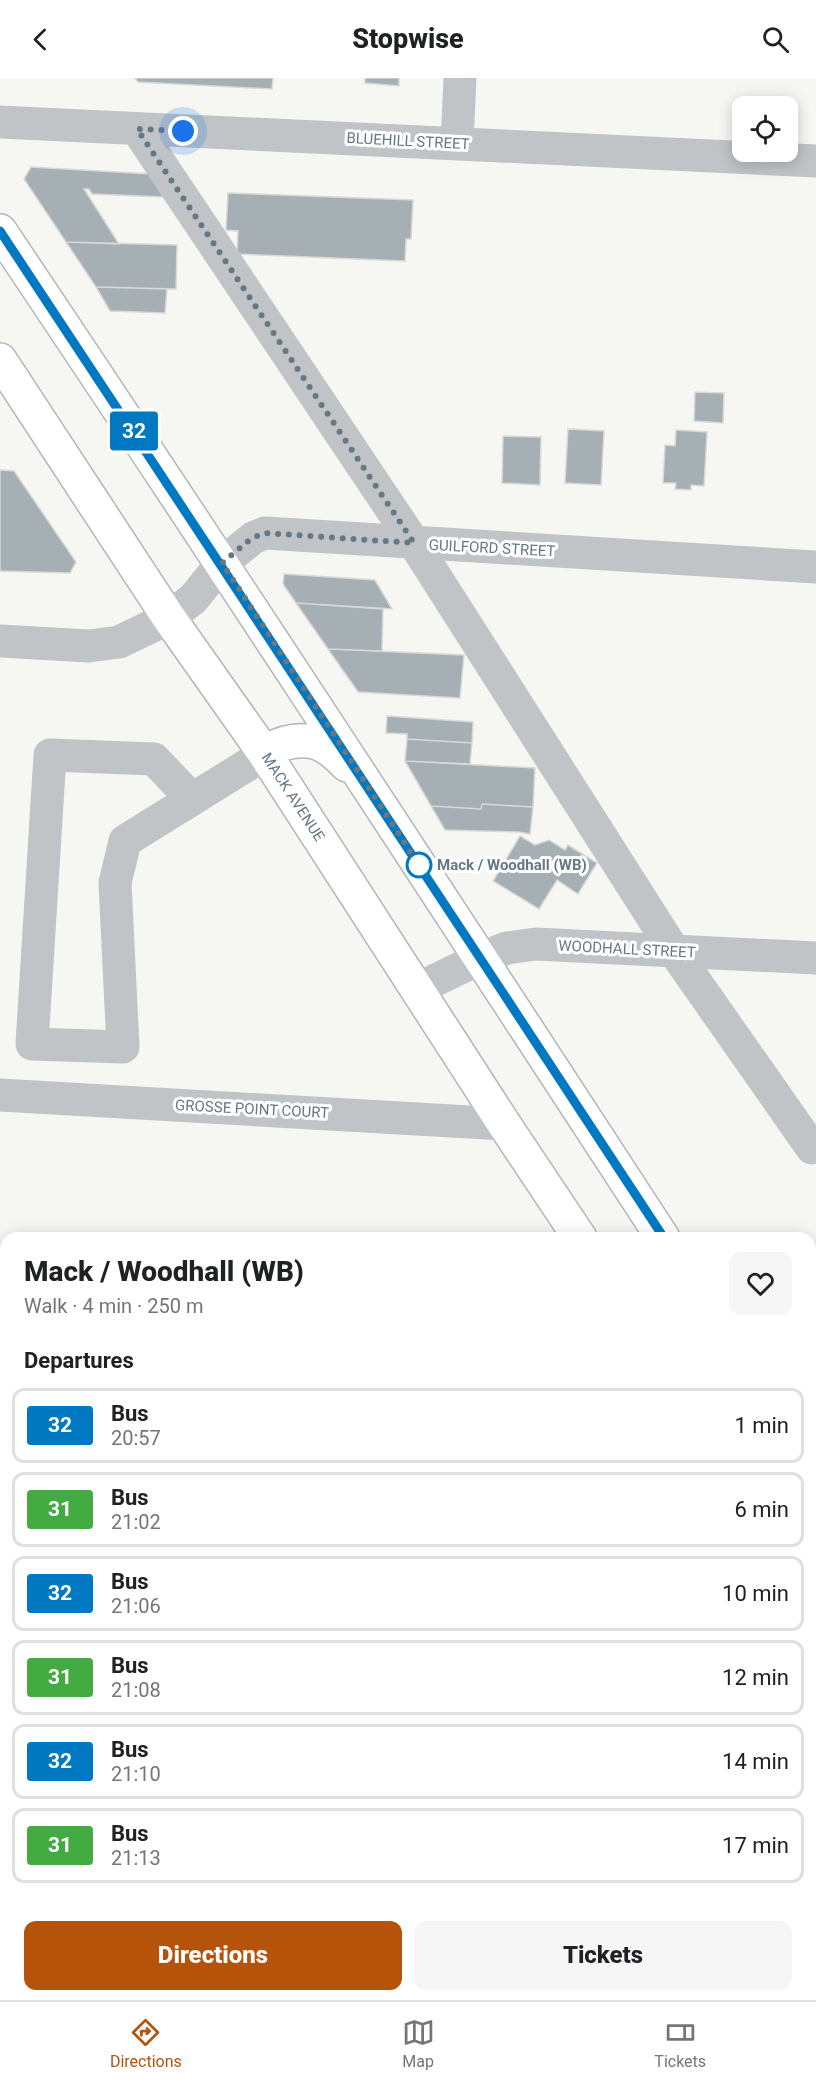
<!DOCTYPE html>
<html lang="en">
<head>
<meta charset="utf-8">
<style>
  body { margin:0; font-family:Roboto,sans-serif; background:#f6f6f6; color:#202124; height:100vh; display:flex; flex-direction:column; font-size:22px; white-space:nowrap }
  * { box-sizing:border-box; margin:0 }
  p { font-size:20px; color:#757577 }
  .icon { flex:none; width:33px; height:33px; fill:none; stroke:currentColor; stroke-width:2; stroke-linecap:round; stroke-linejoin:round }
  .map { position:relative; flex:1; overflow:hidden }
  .drawer { position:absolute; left:0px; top:1154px; width:816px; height:770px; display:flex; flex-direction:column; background:#fff; border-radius:18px 18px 0 0; box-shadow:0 3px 15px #0003 }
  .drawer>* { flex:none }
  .badge { padding:0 12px; border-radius:4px; font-size:21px; line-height:39px }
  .controls { position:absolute; left:732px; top:18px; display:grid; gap:12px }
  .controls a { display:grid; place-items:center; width:66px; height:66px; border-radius:12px; background:#fff; box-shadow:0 3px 15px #0003; font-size:30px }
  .you { position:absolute; width:30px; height:30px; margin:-15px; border:4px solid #fff; border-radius:50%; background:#1a73e8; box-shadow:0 0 0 9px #1a73e833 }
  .map>.badge { position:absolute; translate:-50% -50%; box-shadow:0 0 0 3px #fff }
  h2 { padding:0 24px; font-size:22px; line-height:54px }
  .round { display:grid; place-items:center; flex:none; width:63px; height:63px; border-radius:12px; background:#f6f6f6 }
  .summary { display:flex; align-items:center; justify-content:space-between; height:102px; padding:0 24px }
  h1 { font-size:28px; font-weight:800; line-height:45px }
  .action { display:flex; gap:12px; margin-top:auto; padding:12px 24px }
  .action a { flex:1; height:69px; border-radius:12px; background:#b45309; color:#fff; font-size:24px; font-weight:800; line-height:69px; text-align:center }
  .action a+a { background:#f6f6f6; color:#202124 }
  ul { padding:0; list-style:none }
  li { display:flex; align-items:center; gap:18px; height:75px; margin:0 12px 9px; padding:0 12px; border:3px solid #e0e0e0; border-radius:12px }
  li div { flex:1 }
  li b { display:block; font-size:22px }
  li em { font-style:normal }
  li .badge { min-width:66px; font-weight:700; text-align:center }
  header { display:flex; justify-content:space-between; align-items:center; height:78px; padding:0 24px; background:#fff; font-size:27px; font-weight:800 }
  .tab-bar { display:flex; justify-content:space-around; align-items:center; height:84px; border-top:2px solid #e0e0e0; background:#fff; font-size:16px; color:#757577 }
  .tab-bar a { display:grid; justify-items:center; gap:3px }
  .tab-bar .current { color:#b45309 }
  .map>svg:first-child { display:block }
  .building { fill:#a6afb4; stroke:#d8d8d6; stroke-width:1.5 }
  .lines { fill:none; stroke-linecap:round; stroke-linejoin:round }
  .major-casing { stroke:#b1b6ba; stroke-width:36 }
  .minor { stroke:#c0c4c7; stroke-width:33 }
  .major { stroke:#fff; stroke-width:33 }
  .line-casing { stroke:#fff; stroke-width:14 }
  .line { stroke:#0079c2; stroke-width:9 }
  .walk { stroke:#667884; stroke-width:6; stroke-dasharray:0 10.8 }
  .stop-dot { fill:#fff; stroke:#0079c2; stroke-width:3 }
  .labels { text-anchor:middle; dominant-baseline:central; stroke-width:6; stroke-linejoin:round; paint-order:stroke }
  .street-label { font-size:15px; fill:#667884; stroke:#fff }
  .stop-label { font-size:15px; font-weight:bold; fill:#667884; stroke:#fff; text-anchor:start }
</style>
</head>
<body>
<header><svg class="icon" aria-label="back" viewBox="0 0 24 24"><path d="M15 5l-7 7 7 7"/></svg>Stopwise<svg class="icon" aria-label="search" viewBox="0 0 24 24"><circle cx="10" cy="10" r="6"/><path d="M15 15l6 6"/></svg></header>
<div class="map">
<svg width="816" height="1922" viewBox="0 0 816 1922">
  <rect width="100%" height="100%" fill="#f6f6f3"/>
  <!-- building -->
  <path class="building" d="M135,0h138l-1,11 -134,-7z
    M365,0h34v8l-34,-3z
    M31,89l119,7 15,23 -73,-3 -3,-5h-5l35,55 -53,-2 -42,-63z
    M228,115l185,7 -2,39h-5l-1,22 -168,-7 1,-23 -12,-1z
    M66,164l111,3 -1,44 -80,-2z
    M96,209l71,2 -2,24 -55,-2z
    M695,314l29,1 -1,30 -29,-2z
    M568,351l36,2 -3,54 -36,-2z
    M676,352l31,2 -3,54 -13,-1v5l-16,-1 1,-6h-13l2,-38 10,1z
    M503,358l38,1 -1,48 -38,-2z
    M0,392l14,1 62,91 -6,11 -70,-2z
    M284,496l91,6 17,29 -96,-6 -13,-19z
    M296,525l87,6 -1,42 -54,-2z
    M328,571l136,6 -4,43 -102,-6z
    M387,638l86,6 -1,21 -65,-4v-5l-21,-1z
    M407,661l65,4 -2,21 -65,-3z
    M405,683l130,7 -2,39 -51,-3 -1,5 -50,-3z
    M482,726l51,3 -3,27 -11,-2 -74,-2 -14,-24 50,3z
    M520,758l15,9 14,-5 16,10 3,-5 29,18 -19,31 -21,-14 -18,29 -46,-28z
    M816,1646v83l-6,6v-83z"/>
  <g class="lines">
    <!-- major casing -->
    <g class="major-casing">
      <path id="major" d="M0,153c224,334 443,670 663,1007
        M0,282l169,258 96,136 239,370 76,114
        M265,676c14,-13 42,-18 59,-8 9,5 16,12 23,19
        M810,1376l6,9
        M810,1500l6,8"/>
    </g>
    <!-- minor -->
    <path class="minor" d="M0,44l816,39
      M137,51l277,414 260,408 138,197
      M457,65l3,-65
      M0,563l89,5 30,-4 50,-24 25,-20 28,-35 31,-25 12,-5 551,34
      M192,721l-38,-40 -104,-4 -18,289 91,3 -8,-164 10,-42 140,-87
      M417,911l64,-31 26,-10 29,-4 280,14
      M0,1017l504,29
      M0,1290h6
      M810,1329l6,1
      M810,1540l6,-2
      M810,1606l6,1
      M0,1840h6
      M556,1917l8,5
      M806,1917l5,5"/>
    <!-- major -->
    <use href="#major" class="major"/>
  </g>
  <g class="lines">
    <!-- line casing -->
    <g class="line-casing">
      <path id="line" d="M0,153c223,334 443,671 664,1007"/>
    </g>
    <!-- line -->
    <use href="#line" class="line"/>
    <!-- walk -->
    <path class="walk" d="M183,53l-46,-2 277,414 -149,-10 -13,5 -30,25 197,302"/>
  </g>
  <!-- markers -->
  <circle class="stop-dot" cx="419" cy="787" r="12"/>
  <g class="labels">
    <!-- street labels -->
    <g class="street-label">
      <text transform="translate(408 63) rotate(3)">BLUEHILL STREET</text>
      <text transform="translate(492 470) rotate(3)">GUILFORD STREET</text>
      <text transform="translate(293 719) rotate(57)">MACK AVENUE</text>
      <text transform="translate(627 871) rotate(3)">WOODHALL STREET</text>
      <text transform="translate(252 1031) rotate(3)">GROSSE POINT COURT</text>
    </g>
    <!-- stop labels -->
    <g class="stop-label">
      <text x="437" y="787">Mack / Woodhall (WB)</text>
    </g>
  </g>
</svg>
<div class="controls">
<a><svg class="icon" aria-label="locate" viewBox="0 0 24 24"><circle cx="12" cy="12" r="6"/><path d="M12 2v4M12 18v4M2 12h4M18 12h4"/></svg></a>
</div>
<div class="you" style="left:183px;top:53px"></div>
<b class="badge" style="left:134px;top:353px;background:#0079c2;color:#fff">32</b>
<section class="drawer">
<div class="summary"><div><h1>Mack / Woodhall (WB)</h1><p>Walk · 4 min · 250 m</p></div><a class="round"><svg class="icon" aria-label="heart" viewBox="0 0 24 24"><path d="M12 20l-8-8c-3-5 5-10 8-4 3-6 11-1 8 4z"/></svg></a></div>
<h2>Departures</h2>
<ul>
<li><span class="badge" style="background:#0079c2;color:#fff">32</span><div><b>Bus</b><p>20:57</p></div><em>1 min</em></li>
<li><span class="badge" style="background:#44aa42;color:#fff">31</span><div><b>Bus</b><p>21:02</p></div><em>6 min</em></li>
<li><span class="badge" style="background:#0079c2;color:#fff">32</span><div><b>Bus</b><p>21:06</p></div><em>10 min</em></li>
<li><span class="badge" style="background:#44aa42;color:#fff">31</span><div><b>Bus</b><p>21:08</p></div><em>12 min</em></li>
<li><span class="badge" style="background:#0079c2;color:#fff">32</span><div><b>Bus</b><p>21:10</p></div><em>14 min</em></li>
<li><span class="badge" style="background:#44aa42;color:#fff">31</span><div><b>Bus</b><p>21:13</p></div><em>17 min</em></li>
</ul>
<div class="action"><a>Directions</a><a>Tickets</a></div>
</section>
</div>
<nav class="tab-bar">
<a class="current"><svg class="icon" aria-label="directions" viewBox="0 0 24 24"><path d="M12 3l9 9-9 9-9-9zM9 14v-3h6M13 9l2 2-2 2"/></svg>Directions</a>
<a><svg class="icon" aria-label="map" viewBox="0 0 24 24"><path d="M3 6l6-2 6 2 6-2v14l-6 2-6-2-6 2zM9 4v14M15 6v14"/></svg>Map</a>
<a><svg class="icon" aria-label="tickets" viewBox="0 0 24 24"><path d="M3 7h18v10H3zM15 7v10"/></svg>Tickets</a>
</nav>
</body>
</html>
